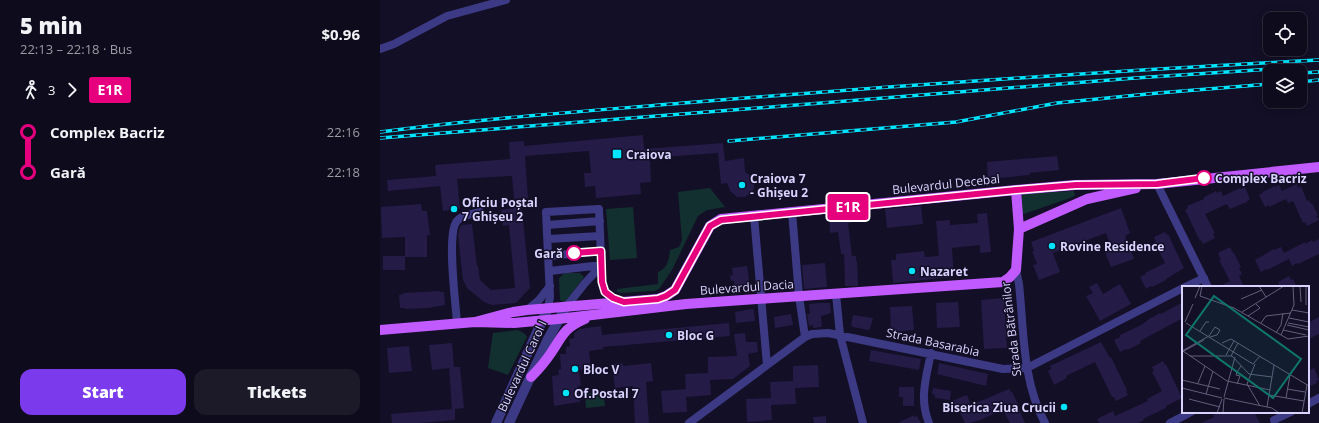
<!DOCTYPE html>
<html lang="en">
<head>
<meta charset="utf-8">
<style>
  body { margin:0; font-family:"Open Sans",sans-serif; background:#1c1929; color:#f1f3f6; height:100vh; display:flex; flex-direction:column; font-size:15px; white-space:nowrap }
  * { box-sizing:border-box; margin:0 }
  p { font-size:13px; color:#9b9ba3 }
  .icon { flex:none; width:22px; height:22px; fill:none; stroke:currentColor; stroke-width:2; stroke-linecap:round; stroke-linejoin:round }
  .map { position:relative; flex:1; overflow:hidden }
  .drawer { display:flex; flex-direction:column; background:#0e0b1c; width:380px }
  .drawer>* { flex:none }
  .badge { padding:0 8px; border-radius:3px; font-size:14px; line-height:26px }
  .tools { position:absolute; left:883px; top:12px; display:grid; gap:8px }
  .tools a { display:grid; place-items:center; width:44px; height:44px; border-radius:8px; background:#0e0b1c; box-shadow:0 2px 10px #0003,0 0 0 1px #2e2b3b; font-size:20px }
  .map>.badge { position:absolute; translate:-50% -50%; box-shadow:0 0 0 2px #fff }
  .legs { display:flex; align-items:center; gap:6px; height:44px; padding:0 20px; font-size:13px }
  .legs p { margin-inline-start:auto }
  .overview { display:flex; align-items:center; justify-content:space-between; height:68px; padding:0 20px }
  h1 { font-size:22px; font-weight:800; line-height:30px }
  .primary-button { display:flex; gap:8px; margin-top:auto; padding:8px 20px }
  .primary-button a { flex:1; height:46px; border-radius:12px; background:#7c3aed; color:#fff; font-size:16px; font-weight:800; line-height:46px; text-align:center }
  .primary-button a+a { background:#1c1929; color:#f1f3f6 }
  ul { padding:0 20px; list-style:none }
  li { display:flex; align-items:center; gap:14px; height:40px; font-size:15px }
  li i { display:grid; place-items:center; width:6px; height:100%; margin:0 5px; background:currentColor }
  li i::after { content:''; width:10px; height:10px; margin:-5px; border:3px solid; border-radius:50%; background:#0e0b1c }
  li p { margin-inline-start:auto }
  li:first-child i { background:linear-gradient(#0000 50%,currentColor 0) }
  li:last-child i { background:linear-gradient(currentColor 50%,#0000 0) }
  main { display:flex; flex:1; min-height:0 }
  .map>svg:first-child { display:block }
  .green { fill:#12302f }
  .building { fill:#241b47 }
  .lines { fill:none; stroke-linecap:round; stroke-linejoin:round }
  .minor { stroke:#3d3a85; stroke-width:8 }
  .tertiary { stroke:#3d3a85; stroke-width:10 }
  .primary { stroke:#c25bff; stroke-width:10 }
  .rail-casing { stroke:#00e5ff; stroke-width:3.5 }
  .rail { stroke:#130f26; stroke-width:2; stroke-dasharray:6; stroke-linecap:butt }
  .line-1-casing { stroke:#fff; stroke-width:9 }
  .line-1 { stroke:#e6007e; stroke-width:6 }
  .poi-dot { fill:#00e5ff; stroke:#130f26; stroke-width:1.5 }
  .stop-1-dot { fill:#fff; stroke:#e6007e; stroke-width:2 }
  .labels { text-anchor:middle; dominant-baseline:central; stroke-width:3; stroke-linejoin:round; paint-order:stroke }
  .poi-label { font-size:12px; font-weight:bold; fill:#d9d4ff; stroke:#130f26; text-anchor:start }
  .stop-label { font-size:12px; font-weight:bold; fill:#d9d4ff; stroke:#130f26; text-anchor:start }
  .street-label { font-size:12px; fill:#d9d4ff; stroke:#130f26 }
  .inset-road { fill:none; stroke:#625e7d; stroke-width:1 }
  .view { fill:#0f766e; fill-opacity:0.15; stroke:#0f766e; stroke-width:2 }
  .inset-edge { fill:none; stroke:#d9d4ff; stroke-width:2 }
</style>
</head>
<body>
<main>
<section class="drawer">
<div class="overview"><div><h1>5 min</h1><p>22:13 – 22:18 · Bus</p></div><b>$0.96</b></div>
<div class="legs"><svg class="icon" aria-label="walk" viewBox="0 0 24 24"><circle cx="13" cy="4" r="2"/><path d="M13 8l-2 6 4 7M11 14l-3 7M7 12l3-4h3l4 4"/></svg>3<svg class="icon" aria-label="forward" viewBox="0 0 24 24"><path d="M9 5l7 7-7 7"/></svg><b class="badge" style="background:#e6007e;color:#fff">E1R</b></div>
<ul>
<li><i style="color:#e6007e"></i><b>Complex Bacriz</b><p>22:16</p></li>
<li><i style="color:#e6007e"></i><b>Gară</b><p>22:18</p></li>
</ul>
<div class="primary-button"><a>Start</a><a>Tickets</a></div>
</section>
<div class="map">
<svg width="939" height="423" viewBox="0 0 939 423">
  <rect width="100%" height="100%" fill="#130f26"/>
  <!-- green -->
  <path class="green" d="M330,188l15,19 -18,3 -9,6 -26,54 -13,19 -4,2 -34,2 -4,-1v-3l41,-5v-12c10,-4 11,-13 12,-22l9,-3 3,-7 -4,-48z
    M694,191l1,4 -2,2 -52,18 -1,-21z
    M253,207l4,51 -27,2 -4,-51z
    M185,273h15l4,4 -20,26 -4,-3 -1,-21 1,-2z
    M137,330c4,1 8,3 10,7l-19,38 -20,-7 5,-35z
    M223,391l2,15 -19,2 -1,-14z"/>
  <!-- building -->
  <path class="building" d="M263,135l1,14 79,-6 2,18 19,-3 1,14 6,4 3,3v9l-2,4 -7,5h-8l-7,-6 -3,-8 -6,1 -3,-31 -68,5 1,24 -11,1 1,11 -45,4 -1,-12 -10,1 -1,-14h7l-2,-22 -64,5 3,42 -14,1 -2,-23 -55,3 3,30 -17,2 -3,-25 -52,5 -1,-11 49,-4 -1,-11 75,-6 -1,-17 15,-1v5z
    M677,156l2,14 -29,3v2l-42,4 -1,-17z
    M917,184l1,4 3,-2 6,15 2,-1 2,4 1,-1 6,12 -2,1 3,4 -12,6 -2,-4 -2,1 -10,-22 -5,2 -2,-4 -17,8v-2l-4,2 -6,-12 4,-2 -1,-1 13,-6v1l4,-2 3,6z
    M865,187l5,12 -3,2v1l-17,7 -3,-5 -22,10 10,19 -2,1 2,4 -12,6 -2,-4 -1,1 -15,-31 3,-2 -1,-2 17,-7v-2l12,-6 1,2 4,-2 2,5 17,-8 1,1z
    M134,203l8,7 8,78 -14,15 -24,2 -8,-3 -17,-14 -4,-8 -5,-45 1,-5 2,-5 11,-1 5,42h1l2,14 11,10 24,-2 -6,-63 -6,1 -2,-16 13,-2z
    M41,204l1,7h5l3,24h-3v22h-22v-20l-23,1 -1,-31z
    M541,206l2,18 -36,4 -2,-19z
    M741,208l9,25 -5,3 9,23 -23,8 -6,-15 7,-2 -6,-17 -53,20 7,19 -21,8 -6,-15 4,-1 -5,-13h2l-3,-9z
    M470,213l1,10h-3l4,33h4v5h1l1,23v2h-13l-1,-32h-3l-3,-22 -8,1 -1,-18z
    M607,213l4,39 -11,1v-8l-28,3 2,29 -61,6 -2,-23h5v-6l28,-3 1,6 14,-1 -3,-35 14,-1v5l28,-2 -1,-9z
    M785,232l2,3 1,-1 16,34 -18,11v1l-14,7 -1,-1 -5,3 -6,-12 6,-3 -1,-1 20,-10 -11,-21 2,-1 -2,-4z
    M939,239v15l-21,10 -1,-1 -5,3 -3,-7 -22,11 -1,-1 -5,3 -6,-12 19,-11v1l7,-3 3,6 21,-11v2l7,-4 1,2z
    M850,247l3,6h1l7,14 -2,1 3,6 -3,2 5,11h-26l12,-6 -11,-21h2l-3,-7z
    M3,256h22v14h-22z
    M445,263l2,24 -23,2 -2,-24z
    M367,266l3,21 -15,2 -1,-8h-3l-1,-5 3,-1 -1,-7z
    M909,276l2,4 2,-1 4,8h-17l-2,-5z
    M717,283l6,11 17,-10 11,20 -31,17 -14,-25 7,-3 -4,-6z
    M60,291v1h4l1,13 -17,3 -23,1v-1h-5l-1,-13 5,-1 -1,-1z
    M624,298l3,50 -23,1 -3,-49z
    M578,302l2,25 -23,1 -1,-25z
    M803,302v16l-43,23 1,2 -14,7 -1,-1 -6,3 -6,-12 6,-3v-2l21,-10 6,-4v-1l13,-7 1,1z
    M439,303h11l1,10 -10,3 1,11 -9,1v-3l-4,1 -2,-12h3l-1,-10z
    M532,306l2,24 -23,2 -1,-25z
    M372,309l2,1 1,11 -19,2 -1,-11z
    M411,314l2,11 -18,3 -1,-11z
    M473,315l20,3 -3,11 -2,1 -15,-3 -2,-2z
    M939,317v17l-11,5v-16z
    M349,323l1,13 -127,11v2l-14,2 2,17 -12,2 2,15 -3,1 2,16 -26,4 -2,-30 7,-1 -1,-5 3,-1 -1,-15h6v-7l4,-1 -1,-7 5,-1v-5l6,-4 21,-3 1,9z
    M365,333l1,9h11l1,10 -10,2 2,12 -17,13 -23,1 1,15 -25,2 1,15 -24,1 -2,-22 25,-2 -1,-15 23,-1v-16l29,-1 -3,-22z
    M721,342l9,16 1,-1 16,33 -1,1 2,4 -12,6 -2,-4h-2l-17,-35 -29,14 1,2 -13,7 -6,-14 3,-2 -1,-3z
    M72,343l2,24h6l4,41 -9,1v11l-35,3h-28l-1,-9 61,-5 -3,-41 -17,2 -3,-25z
    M29,346l3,25 -23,2 -2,-25z
    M491,350l50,9 -2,11 -50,-9z
    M783,361l2,4 1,-1 16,34 -16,8v2l-23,11 1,1 -6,3h-39l-2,-4 16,-8 2,5 33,-15 -1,-2 15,-8 -10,-19 2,-1 -2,-4z
    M243,363v3l28,-3 2,18 -7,1 3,41h-14l-2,-37 -18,2 -3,-24z
    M559,363l49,11 -2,12 -49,-12z
    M438,365l1,22 -24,1 1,16 -25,1 1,15 -25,2 -1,-23 25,-1 -1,-16 23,-1v-15z
    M934,368l5,12 -3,1 1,2 -9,4v-16z
    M519,387h15v19h-11v-9h-4z
    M553,388l18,3 -1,9 -15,-2v-3l-3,-1z
    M629,389l2,3h1l7,14 -1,1 7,16h-15l-7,-13 -23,10 -10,3h-5l-6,-13 -3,1 -4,-10 15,-6 4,10z
    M840,412h34l6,11h-59l13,-6 -1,-2z
    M534,415v2l3,-1 4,7h-23z
    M446,416v7h-12l-1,-6z"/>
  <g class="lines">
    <!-- minor -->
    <path class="minor" d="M0,49l14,-5 53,-28 59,-16
      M777,184l51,103
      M412,212l7,84 6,41
      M374,216l13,149
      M167,225l53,-4
      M168,239l52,-3
      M169,256l52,-5
      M636,270l3,14c5,46 3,97 26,139
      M170,271l52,-6
      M805,287l19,-9
      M456,294l4,41 23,88
      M186,307l19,-24 17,-18
      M168,308l2,-11 -4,-85 53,-3 3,73c4,14 9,15 21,20
      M147,310l12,-10 11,-14
      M77,323c-1,-18 -11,-90 0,-102 5,-6 15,-7 23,-9
      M928,404l11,-6
      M894,420l17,-8
      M309,423l116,-86 7,-3 16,-1 175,36 24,-1 156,-80
      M549,423c-10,-24 -3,-45 2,-70
      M790,423l21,-11"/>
    <!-- tertiary -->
    <path class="tertiary" d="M116,423l52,-115
      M129,423l38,-82 19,-34"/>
    <!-- primary -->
    <path class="primary" d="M639,229l68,-30 49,-11
      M95,322l38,-10 14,-2 131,-11 8,-3 9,-6 35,-64 11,-7 295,-29 59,-5 82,-1 162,-17
      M0,330l95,-8 39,1 44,-4 128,-15 317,-22 7,-5 6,-7 3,-41 -3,-39
      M151,377c7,-7 14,-15 20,-24 12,-18 13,-25 34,-34"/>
    <!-- rail casing -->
    <g class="rail-casing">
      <path id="rail" d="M920,73l19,-1
        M920,82l19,-2
        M0,132c105,-14 210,-21 316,-30 207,-17 415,-31 623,-42
        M0,138l755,-60 138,-9
        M349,141l227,-19 101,-19 101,-10 112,-9"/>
    </g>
    <!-- rail -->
    <use href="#rail" class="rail"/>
  </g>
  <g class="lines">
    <!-- line-1 casing -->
    <g class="line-1-casing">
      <path id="line-1" d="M194,253l27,-2 1,31 3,10 8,6 11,4 34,-3 8,-3 9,-6 35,-64 11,-6 295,-30 60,-5 81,-1 47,-6"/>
    </g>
    <!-- line-1 -->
    <use href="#line-1" class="line-1"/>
  </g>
  <!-- markers -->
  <g class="poi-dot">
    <rect x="232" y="149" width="10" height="10" rx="2"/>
    <circle cx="362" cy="185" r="4"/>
    <circle cx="74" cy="209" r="4"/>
    <circle cx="672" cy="246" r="4"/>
    <circle cx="532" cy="271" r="4"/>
    <circle cx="289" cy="335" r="4"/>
    <circle cx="195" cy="369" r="4"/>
    <circle cx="186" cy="393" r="4"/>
    <circle cx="684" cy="407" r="4"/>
  </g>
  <g class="stop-1-dot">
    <circle cx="824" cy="178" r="7"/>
    <circle cx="194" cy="253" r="7"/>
  </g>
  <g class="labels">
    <!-- poi labels -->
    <g class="poi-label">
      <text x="246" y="154">Craiova</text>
      <text x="370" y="178">Craiova 7<tspan x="370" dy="14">- Ghișeu 2</tspan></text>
      <text x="82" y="202">Oficiu Poștal<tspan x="82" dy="14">7 Ghișeu 2</tspan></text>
      <text x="680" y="246">Rovine Residence</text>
      <text x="540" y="271">Nazaret</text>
      <text x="297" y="335">Bloc G</text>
      <text x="203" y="369">Bloc V</text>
      <text x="194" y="393">Of.Postal 7</text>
      <text x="676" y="407" text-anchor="end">Biserica Ziua Crucii</text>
    </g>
    <!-- stop labels -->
    <g class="stop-label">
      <text x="835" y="178">Complex Bacriz</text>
      <text x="183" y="253" text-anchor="end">Gară</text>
    </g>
    <!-- street labels -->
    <g class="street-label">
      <text transform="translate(566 184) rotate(-6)">Bulevardul Decebal</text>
      <text transform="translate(367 287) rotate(-4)">Bulevardul Dacia</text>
      <text transform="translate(631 329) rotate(-97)">Strada Bătrânilor</text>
      <text transform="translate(553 342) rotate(12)">Strada Basarabia</text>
      <text transform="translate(142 366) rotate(-65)">Bulevardul Carol I</text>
    </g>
  </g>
  <!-- overview -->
  <g transform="translate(802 286)">
    <rect width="127" height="127" fill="#130f26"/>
    <path class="inset-road" d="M20,0l-2,10 34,12 54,31 21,-3M77,0l7,11M118,0l1,16M124,0v19M13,12l5,-12M59,13l21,-9M110,24l17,3M60,26l42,-26M66,30l12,-8 -4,-4M107,32l20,4M3,36l8,-18M4,37l67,41 7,-8M79,37l5,-7 25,-3M106,37l21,4M105,39l22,5M101,44l23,5M18,45l6,-9h3M94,47l5,-8 2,-12M99,49l13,-30 -1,-19M40,57l9,-4 78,47M0,65l27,-15 6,-9 5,3 -3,5 -7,2M1,65l44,30 43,9M0,66l22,-12M44,69l8,-14M8,70h42l17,18 23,3M49,70l7,-13M73,78l-8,20 13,22M0,94l38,9M16,97l7,-17M55,98l3,-8 -4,-1 1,-3 4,-6M0,102l40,10M105,103l18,3M24,108l7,-23M87,109l35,6M42,111l11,-40M42,112l48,10 7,5M104,112l4,-23M7,113l31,8M85,121l7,-42M35,127l5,-14M41,127l1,-14M120,127l5,-28"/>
    <path class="view" d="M32,10l87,63 -28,39 -87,-63z"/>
    <rect width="127" height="127" class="inset-edge"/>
  </g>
</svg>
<div class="tools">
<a><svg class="icon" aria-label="locate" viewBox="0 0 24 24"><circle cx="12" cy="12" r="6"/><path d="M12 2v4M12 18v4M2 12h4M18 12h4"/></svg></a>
<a><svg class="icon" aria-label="layers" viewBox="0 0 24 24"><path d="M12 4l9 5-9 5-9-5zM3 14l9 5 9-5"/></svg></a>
</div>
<b class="badge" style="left:468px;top:207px;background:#e6007e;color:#fff">E1R</b>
</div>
</main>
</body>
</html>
